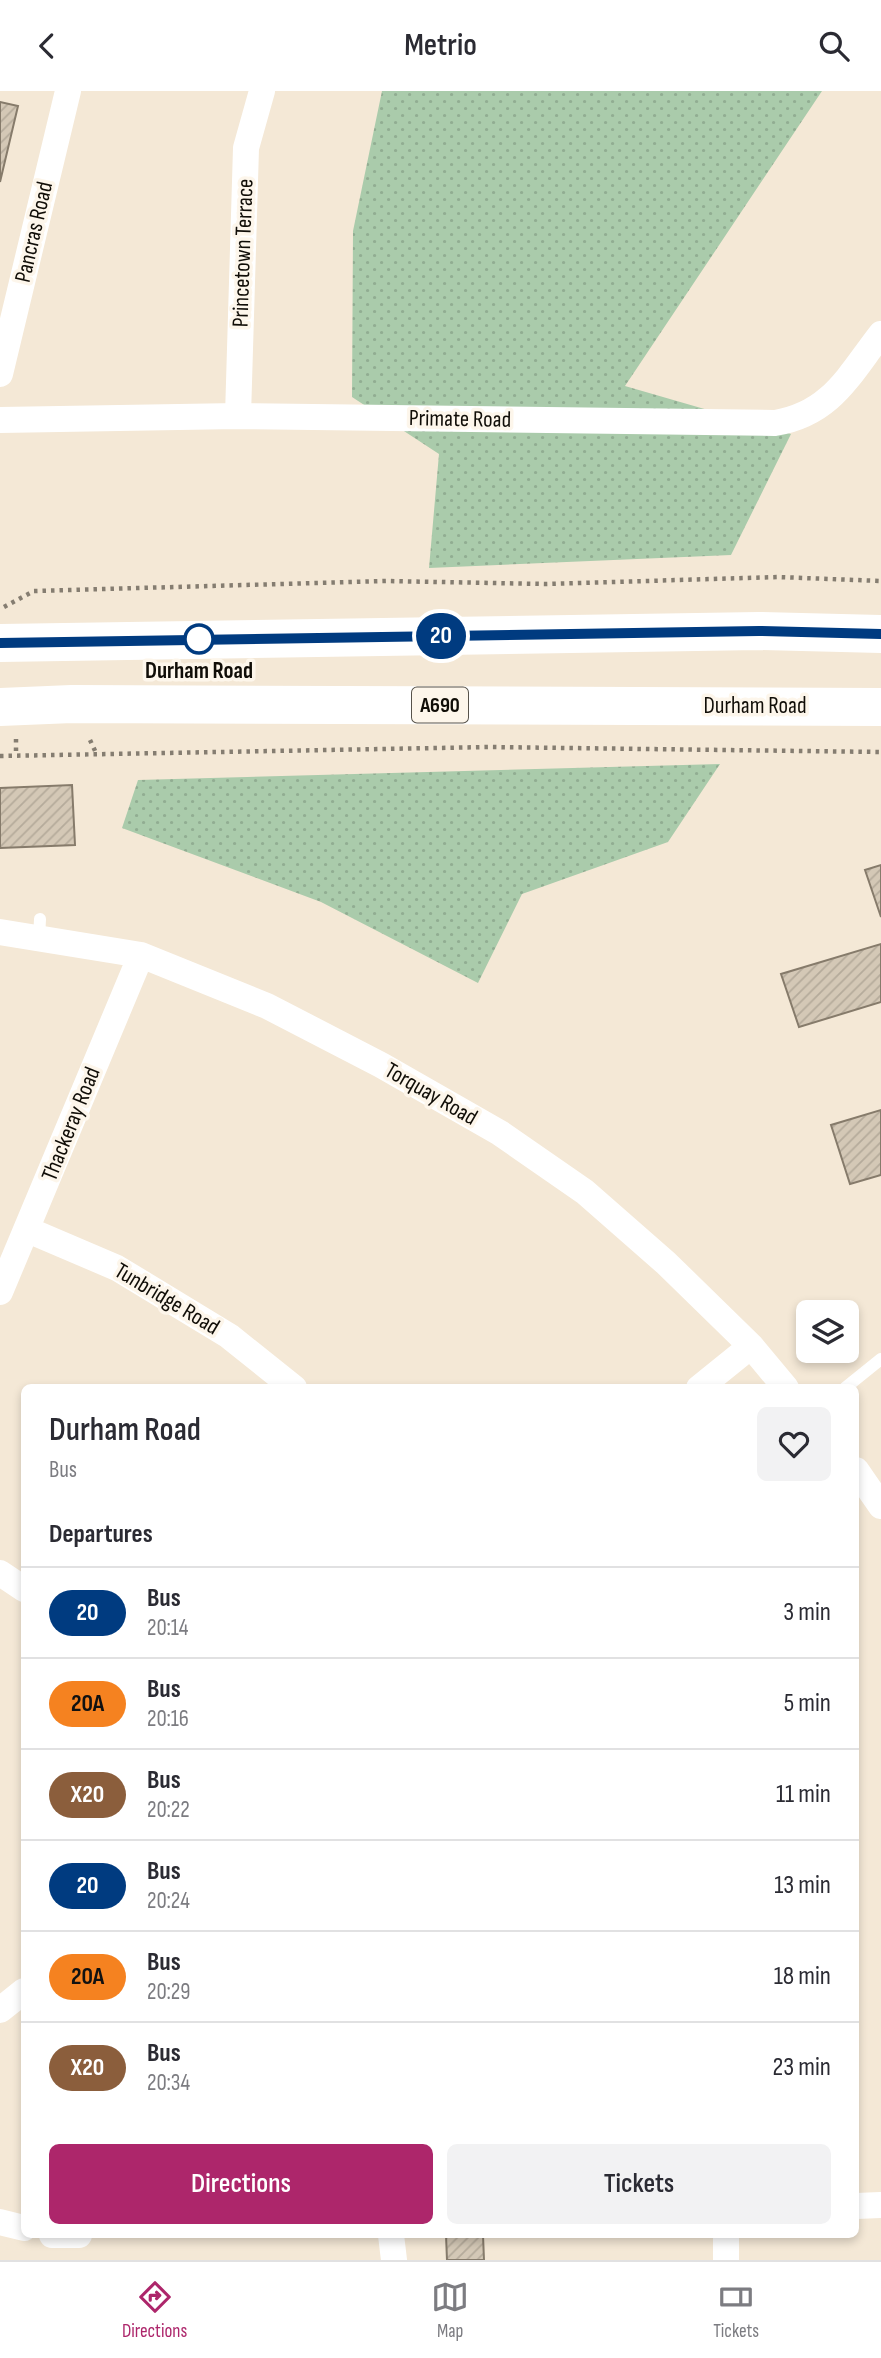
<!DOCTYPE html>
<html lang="en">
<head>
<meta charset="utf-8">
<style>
  body { margin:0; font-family:"Sofia Sans Condensed",sans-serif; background:#f2f2f3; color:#2b2b33; height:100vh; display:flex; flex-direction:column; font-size:26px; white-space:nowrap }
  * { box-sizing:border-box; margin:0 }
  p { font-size:23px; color:#7c7c81 }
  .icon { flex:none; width:38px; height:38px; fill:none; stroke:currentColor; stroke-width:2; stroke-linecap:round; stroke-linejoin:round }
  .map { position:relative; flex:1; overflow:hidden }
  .details { position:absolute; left:21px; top:1293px; width:838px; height:854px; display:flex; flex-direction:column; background:#fff; border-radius:10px; box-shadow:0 4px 10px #0003 }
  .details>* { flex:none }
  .badge { padding:0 14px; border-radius:23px; font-size:24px; line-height:46px }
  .buttons { position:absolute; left:796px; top:1209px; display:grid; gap:14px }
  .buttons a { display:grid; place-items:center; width:63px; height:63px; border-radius:10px; background:#fff; box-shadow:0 4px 10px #0003; font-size:35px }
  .map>.badge { position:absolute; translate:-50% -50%; box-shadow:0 0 0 4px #fff }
  h2 { padding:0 28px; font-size:26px; line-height:63px }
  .round { display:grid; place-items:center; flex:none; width:74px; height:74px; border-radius:10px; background:#f2f2f3 }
  .head { display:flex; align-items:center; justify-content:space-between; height:119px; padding:0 28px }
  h1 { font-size:33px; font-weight:600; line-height:52px }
  .button { display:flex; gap:14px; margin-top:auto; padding:14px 28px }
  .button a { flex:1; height:80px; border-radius:10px; background:#ad266b; color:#fff; font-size:28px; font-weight:600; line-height:80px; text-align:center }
  .button a+a { background:#f2f2f3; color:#2b2b33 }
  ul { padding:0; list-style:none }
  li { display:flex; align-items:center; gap:21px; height:91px; padding:0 28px; border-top:2px solid #e1e1e2 }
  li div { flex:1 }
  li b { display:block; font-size:26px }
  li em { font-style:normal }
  li .badge { min-width:77px; font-weight:700; text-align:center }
  header { display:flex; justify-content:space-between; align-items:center; height:91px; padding:0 28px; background:#fff; font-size:32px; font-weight:600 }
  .tabs { display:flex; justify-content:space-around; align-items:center; height:98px; border-top:2px solid #e1e1e2; background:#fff; font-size:19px; color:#7c7c81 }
  .tabs a { display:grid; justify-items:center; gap:4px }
  .tabs .selected { color:#ad266b }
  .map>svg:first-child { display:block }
  .grass { fill:url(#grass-dots) }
  .building { fill:url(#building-hatch); stroke:#867b6b; stroke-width:2 }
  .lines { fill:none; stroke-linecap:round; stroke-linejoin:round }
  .path { stroke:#857d71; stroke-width:4.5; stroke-dasharray:3.5 5; stroke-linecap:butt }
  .service { stroke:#fff; stroke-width:12 }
  .minor { stroke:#fff; stroke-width:26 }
  .trunk { stroke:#fff; stroke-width:38 }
  .line-casing { stroke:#fff; stroke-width:16 }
  .line { stroke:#003b80; stroke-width:10 }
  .stop-dot { fill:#fff; stroke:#003b80; stroke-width:3.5 }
  .labels { text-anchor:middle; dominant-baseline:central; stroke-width:7; stroke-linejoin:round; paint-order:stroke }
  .shield { fill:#fdf6eb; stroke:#57534b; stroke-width:2 }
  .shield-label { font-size:21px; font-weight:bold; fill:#100d07 }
  .street-label { font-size:23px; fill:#100d07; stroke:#fdf6eb }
  .stop-label { font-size:23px; font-weight:bold; fill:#100d07; stroke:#fdf6eb }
</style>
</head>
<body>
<header><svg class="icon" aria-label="back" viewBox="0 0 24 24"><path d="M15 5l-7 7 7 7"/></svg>Metrio<svg class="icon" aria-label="search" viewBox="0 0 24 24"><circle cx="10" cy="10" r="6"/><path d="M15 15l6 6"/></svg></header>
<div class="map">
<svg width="881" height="2169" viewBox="0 0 881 2169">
  <defs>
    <pattern id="grass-dots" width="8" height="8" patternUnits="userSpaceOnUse" patternTransform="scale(1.75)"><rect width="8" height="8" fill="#aacbab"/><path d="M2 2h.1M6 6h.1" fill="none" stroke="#91ad92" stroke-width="1.8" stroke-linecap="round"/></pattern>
    <pattern id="building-hatch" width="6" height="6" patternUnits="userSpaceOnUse" patternTransform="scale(1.75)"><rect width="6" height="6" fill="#d4c8b6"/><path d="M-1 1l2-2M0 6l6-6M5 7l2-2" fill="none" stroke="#b5ab9b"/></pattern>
  </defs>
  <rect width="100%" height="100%" fill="#f4e8d6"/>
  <!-- grass -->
  <path class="grass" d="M382,0h440l-197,295 166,48 -60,121 -302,13 10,-114 -87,-57 1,-166z
    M720,673l-52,78 -146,52 -44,89 -157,-81 -199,-74 16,-48z"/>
  <!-- building -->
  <path class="building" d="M0,11l18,4 -18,76z
    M72,694l3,60 -75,3v-60z
    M881,774v52l-16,-47z
    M881,853v58l-82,25 -18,-53z
    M881,1019v65l-31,9 -19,-59z
    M446,2144h37l1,25h-37z"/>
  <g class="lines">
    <!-- path -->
    <path class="path" d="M4,516l30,-16 352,-10 160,3 232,-7 103,4
      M16,648v17
      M90,649l7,15
      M0,665l490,-9 391,5"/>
    <!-- service -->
    <path class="service" d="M39,848l1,-20
      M845,1297l36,-29"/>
    <!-- minor -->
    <path class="minor" d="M0,283l68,-283
      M238,325l8,-268 16,-57
      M0,329l238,-4 537,7c56,-9 74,-48 106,-89
      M0,841l141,23 126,51 114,59 119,68 85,59 81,71 85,83 35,42
      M28,1139l89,38 112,68 65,52
      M0,1201l141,-337
      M699,1297l52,-42
      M856,1379l25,36
      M0,1482l24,16
      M0,1919l24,-19
      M856,2115l25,-1
      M0,2131l24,6
      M52,2144h27
      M391,2144l3,25
      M726,2144v25"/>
    <!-- trunk -->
    <path class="trunk" d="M0,552l759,-12 122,3
      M0,616l72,-3 809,3"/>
  </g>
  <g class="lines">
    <!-- line casing -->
    <g class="line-casing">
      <path id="line" d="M0,552l759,-12 122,3"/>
    </g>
    <!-- line -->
    <use href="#line" class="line"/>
  </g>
  <!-- markers -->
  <circle class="stop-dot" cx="199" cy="548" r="14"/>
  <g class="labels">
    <!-- shield labels -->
    <rect class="shield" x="412" y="596.5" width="56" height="35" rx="5"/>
    <g class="shield-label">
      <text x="440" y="614">A690</text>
    </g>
    <!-- street labels -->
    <g class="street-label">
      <text transform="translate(34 141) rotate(-77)">Pancras Road</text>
      <text transform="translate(243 162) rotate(-88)">Princetown Terrace</text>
      <text transform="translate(460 328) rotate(1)">Primate Road</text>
      <text x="755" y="615">Durham Road</text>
      <text transform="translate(431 1003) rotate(30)">Torquay Road</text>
      <text transform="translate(71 1033) rotate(-68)">Thackeray Road</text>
      <text transform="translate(167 1208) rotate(31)">Tunbridge Road</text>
    </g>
    <!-- stop labels -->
    <g class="stop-label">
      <text x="199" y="580">Durham Road</text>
    </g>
  </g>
</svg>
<div class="buttons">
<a><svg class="icon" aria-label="layers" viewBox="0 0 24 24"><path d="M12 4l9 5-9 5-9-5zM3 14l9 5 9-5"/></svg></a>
</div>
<b class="badge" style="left:441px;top:545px;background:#003b80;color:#fff">20</b>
<section class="details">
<div class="head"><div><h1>Durham Road</h1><p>Bus</p></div><a class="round"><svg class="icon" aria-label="heart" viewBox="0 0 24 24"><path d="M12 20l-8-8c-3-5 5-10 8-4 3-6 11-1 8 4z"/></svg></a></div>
<h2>Departures</h2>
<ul>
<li><span class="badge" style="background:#003b80;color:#fff">20</span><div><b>Bus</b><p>20:14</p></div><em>3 min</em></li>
<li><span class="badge" style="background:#f58220;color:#111">20A</span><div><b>Bus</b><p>20:16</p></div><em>5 min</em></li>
<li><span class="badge" style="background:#8b5e3c;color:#fff">X20</span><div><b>Bus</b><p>20:22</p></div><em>11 min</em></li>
<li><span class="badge" style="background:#003b80;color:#fff">20</span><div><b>Bus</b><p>20:24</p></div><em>13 min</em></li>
<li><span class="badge" style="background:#f58220;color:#111">20A</span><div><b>Bus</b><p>20:29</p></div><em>18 min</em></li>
<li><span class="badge" style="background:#8b5e3c;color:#fff">X20</span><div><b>Bus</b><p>20:34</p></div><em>23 min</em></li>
</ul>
<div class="button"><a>Directions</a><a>Tickets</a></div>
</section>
</div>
<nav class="tabs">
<a class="selected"><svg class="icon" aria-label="directions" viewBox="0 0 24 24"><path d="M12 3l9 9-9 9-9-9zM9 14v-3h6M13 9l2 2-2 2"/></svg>Directions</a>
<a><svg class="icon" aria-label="map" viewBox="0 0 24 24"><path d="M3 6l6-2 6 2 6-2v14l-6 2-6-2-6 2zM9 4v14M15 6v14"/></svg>Map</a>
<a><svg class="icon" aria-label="tickets" viewBox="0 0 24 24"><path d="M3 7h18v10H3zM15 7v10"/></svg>Tickets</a>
</nav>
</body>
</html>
